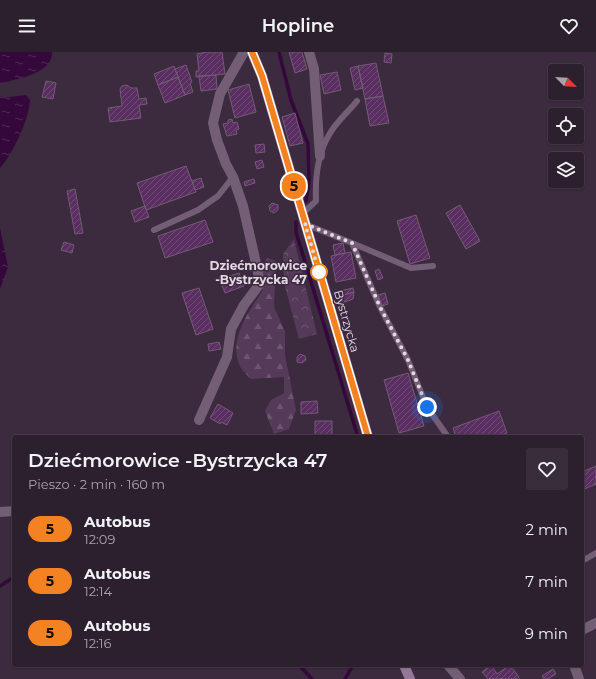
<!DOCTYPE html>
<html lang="pl">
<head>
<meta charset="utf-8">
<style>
  body { margin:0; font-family:Montserrat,sans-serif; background:#392d3a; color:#f1f3f6; height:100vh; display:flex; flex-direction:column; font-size:15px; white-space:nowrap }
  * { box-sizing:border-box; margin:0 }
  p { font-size:13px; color:#a7a3aa }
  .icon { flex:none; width:22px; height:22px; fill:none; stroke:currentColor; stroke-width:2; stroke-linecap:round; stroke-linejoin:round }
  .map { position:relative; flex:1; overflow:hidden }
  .drawer { position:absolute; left:12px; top:383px; width:572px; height:232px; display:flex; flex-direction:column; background:#2d202e; border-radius:4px; box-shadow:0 1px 3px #0004,0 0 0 1px #483e4a }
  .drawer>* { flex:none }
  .badge { padding:0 8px; border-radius:13px; font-size:14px; line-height:26px }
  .needle { width:26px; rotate:114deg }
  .fabs { position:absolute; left:548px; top:12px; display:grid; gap:8px }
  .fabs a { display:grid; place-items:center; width:36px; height:36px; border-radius:4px; background:#2d202e; box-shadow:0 1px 3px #0004,0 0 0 1px #483e4a; font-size:20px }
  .you { position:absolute; width:20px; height:20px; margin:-10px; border:3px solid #fff; border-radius:50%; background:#1a73e8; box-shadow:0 0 0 6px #1a73e833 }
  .map>.badge { position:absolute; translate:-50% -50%; box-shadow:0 0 0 2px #fff }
  .round { display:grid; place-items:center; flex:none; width:42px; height:42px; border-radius:4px; background:#392d3a }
  .head { display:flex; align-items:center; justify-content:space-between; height:68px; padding:0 16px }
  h1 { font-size:19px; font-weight:600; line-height:30px }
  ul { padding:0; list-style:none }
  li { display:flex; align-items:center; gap:12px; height:52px; padding:0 16px }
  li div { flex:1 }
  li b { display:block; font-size:15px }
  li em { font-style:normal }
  li .badge { min-width:44px; font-weight:700; text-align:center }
  header { display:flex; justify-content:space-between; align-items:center; height:52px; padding:0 16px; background:#2d202e; font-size:18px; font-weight:600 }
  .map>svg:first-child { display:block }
  .forest { fill:url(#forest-firs) }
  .park { fill:url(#park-crowns) }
  .water { fill:url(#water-ripples) }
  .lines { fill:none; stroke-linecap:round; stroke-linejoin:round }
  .stream { stroke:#35083b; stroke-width:3.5 }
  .building { fill:url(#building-hatch); stroke:#705c73 }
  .lane { stroke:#735e75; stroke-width:6 }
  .street { stroke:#735e75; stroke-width:10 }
  .secondary { stroke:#97769b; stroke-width:10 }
  .line-casing { stroke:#fff; stroke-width:9 }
  .line { stroke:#f58220; stroke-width:6 }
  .walk { stroke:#e4d8e5; stroke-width:4; stroke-dasharray:0 7.2 }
  .stop-dot { fill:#fff; stroke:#f58220; stroke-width:2 }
  .labels { text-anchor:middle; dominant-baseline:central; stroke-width:3; stroke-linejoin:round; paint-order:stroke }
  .stop-label { font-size:12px; font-weight:bold; fill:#e4d8e5; stroke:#3c2a3e; text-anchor:end }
  .street-label { font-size:12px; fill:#e4d8e5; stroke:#3c2a3e }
</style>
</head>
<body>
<header><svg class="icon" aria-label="menu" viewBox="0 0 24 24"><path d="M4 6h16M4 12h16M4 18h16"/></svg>Hopline<svg class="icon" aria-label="heart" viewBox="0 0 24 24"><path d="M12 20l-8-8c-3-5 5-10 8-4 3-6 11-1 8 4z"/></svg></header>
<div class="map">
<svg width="596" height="627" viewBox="0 0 596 627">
  <defs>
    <pattern id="forest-firs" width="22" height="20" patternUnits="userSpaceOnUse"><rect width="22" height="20" fill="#563a5a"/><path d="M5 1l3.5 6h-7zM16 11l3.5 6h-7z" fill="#6e5672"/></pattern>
    <pattern id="park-crowns" width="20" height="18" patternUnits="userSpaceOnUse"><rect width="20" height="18" fill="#563a5a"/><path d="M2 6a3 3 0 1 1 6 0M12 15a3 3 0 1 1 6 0" fill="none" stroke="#6e5672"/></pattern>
    <pattern id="water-ripples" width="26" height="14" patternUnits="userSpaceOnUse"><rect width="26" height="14" fill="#35083b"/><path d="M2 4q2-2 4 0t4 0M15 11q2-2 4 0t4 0" fill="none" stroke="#522b57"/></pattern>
    <pattern id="building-hatch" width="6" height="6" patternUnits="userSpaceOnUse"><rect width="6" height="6" fill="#5b2e61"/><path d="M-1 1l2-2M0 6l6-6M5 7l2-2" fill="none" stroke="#724c78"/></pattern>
  </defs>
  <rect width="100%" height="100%" fill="#3c2a3e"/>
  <!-- forest -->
  <path class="forest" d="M267,206l9,3 -2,46 11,24v24l11,55 -7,19 -15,5 -9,-23 6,-11 13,-7v-16l-33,2c-4,-4 -10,-9 -12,-15 -10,-26 10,-53 24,-74l-2,-23z"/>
  <!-- park -->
  <path class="park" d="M294,187l23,95 -18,5 -15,-56 -1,-29z"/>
  <!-- water -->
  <path class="water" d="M0,0h52c2,21 -36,28 -52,31z
    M26,43l4,5c0,17 -18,56 -30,68v-70z
    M0,176l8,39 -8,22z"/>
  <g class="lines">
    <!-- stream -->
    <path class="stream" d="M279,0l12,48 17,44 1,38 -3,19
      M296,170v10l61,202
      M0,534l14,-9
      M299,613l13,14
      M345,627l8,-14"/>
  </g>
  <!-- building -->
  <path class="building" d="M207,0h15l3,22 -29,3v-6h3l-2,-17z
    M289,0h13l5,17 -12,4z
    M385,1l7,1 -1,9 -7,-1z
    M376,11l7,33 -18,3 -7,-33z
    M186,13l6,17 -2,1 3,9 -8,3 -10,-26z
    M174,14l4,11 -20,8 -4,-11z
    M358,14l5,22 -8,2 -5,-22z
    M337,20l4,18 -17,4 -4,-19z
    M216,23l1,14 -16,2 -2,-15z
    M178,25l7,18 -20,8 -7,-18z
    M46,29l10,2 -3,16 -11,-2z
    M249,32l7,28 -21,6 -7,-28z
    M127,33l4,3h6l2,11 7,-1 1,6 -8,1 2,13 -31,4 -2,-14 14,-2 -2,-17 2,-3z
    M383,44l6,27 -19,3 -5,-27z
    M295,61l8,30 -13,3 -8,-29z
    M232,67l1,4 4,-1 2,7 -3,1 1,4 -10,2 -4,-12 5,-1v-3z
    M264,92l1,8 -9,1 -1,-8z
    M262,108l2,7 -7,2 -2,-7z
    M186,114l10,26 -50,18 -9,-27z
    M201,126l3,9 -9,3 -3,-9z
    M254,127l1,4 -10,3 -1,-4z
    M75,137l8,44 -8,1 -8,-43z
    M272,151l6,2v5l-4,3 -4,-2 -1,-5z
    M460,153l20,36 -14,8 -20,-36z
    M145,154l4,11 -14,5 -4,-11z
    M416,163l14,43 -20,6 -13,-43z
    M205,168l8,22 -48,16 -7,-22z
    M64,190l10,3 -2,8 -11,-3z
    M343,191l2,10 -10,2 -2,-10z
    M351,200l5,26 -20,4 -5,-26z
    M379,217l4,9 -5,2 -3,-9z
    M239,221l5,13 -19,7 -6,-16 7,-3 1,3z
    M199,236l14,41 -17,6 -14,-42z
    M353,236l1,4 -14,4 -1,-5z
    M354,240l-1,7 -11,4 -2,-7z
    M385,241l3,11 -6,2 -4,-11z
    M219,290l2,7 -12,2 -1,-7z
    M300,302l5,2 1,4 -4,3 -5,-1v-5z
    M408,321l16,53 -25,7 -15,-53z
    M317,349l1,12 -17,1v-12z
    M218,352l15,9 -6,12 -6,-3 -1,2 -10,-6z
    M499,359l8,22 -11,4h-40l-3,-9z
    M315,369h17v16h-17z
    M596,414v18l-14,6v-18z
    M491,613l6,9 13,-9 9,12 -2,2h-29l-6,-7z
    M553,617l3,5 -8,5h-4l-2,-3z"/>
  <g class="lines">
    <!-- lane -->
    <path class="lane" d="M302,162l14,-13c-1,-23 1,-46 13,-66 6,-12 19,-23 28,-34
      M305,172l47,19 28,64 28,53 19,47 21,30
      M154,178l44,-20 20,-14 15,-19
      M352,191l59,25 22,-2
      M582,509l14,-8"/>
    <!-- street -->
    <path class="street" d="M309,0l5,17 6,87
      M199,368l28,-63 4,-28 13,-24 15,-20 -1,-13 -15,-66 -10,-29 -7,-13 -9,-24 -4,-17 7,-29 24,-42
      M0,460l14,-1
      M582,578l14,-7
      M448,613l12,14
      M574,613l5,14"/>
    <!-- secondary -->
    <path class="secondary" d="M252,0l10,24 106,361
      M404,613l6,14"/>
  </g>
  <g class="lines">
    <!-- line casing -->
    <g class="line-casing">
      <path id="line" d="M252,0l10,24 106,361"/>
    </g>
    <!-- line -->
    <use href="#line" class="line"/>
    <!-- walk -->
    <path class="walk" d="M319,220l-14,-48 47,19 28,64 28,53 19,47"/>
  </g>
  <!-- markers -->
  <circle class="stop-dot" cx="319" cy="220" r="8"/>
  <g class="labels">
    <!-- stop labels -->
    <g class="stop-label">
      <text x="307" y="213">Dziećmorowice<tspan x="307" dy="14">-Bystrzycka 47</tspan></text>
    </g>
    <!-- street labels -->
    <g class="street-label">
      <text transform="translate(347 269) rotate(74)">Bystrzycka</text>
    </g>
  </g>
</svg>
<div class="fabs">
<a><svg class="needle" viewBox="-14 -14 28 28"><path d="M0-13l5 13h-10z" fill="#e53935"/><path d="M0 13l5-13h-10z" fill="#a7a3aa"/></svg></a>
<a><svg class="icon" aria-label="locate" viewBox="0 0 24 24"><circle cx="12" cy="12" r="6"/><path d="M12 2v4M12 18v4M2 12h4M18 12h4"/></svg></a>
<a><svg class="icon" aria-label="layers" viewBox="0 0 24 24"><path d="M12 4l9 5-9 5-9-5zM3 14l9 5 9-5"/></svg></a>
</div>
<div class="you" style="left:427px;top:355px"></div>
<b class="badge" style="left:294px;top:134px;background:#f58220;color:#111">5</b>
<section class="drawer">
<div class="head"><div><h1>Dziećmorowice -Bystrzycka 47</h1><p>Pieszo · 2 min · 160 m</p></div><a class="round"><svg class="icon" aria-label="heart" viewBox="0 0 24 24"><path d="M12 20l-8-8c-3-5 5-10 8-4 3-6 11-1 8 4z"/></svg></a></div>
<ul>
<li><span class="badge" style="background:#f58220;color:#111">5</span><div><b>Autobus</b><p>12:09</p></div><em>2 min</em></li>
<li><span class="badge" style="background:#f58220;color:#111">5</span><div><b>Autobus</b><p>12:14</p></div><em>7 min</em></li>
<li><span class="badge" style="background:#f58220;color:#111">5</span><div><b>Autobus</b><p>12:16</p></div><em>9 min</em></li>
</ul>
</section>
</div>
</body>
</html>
